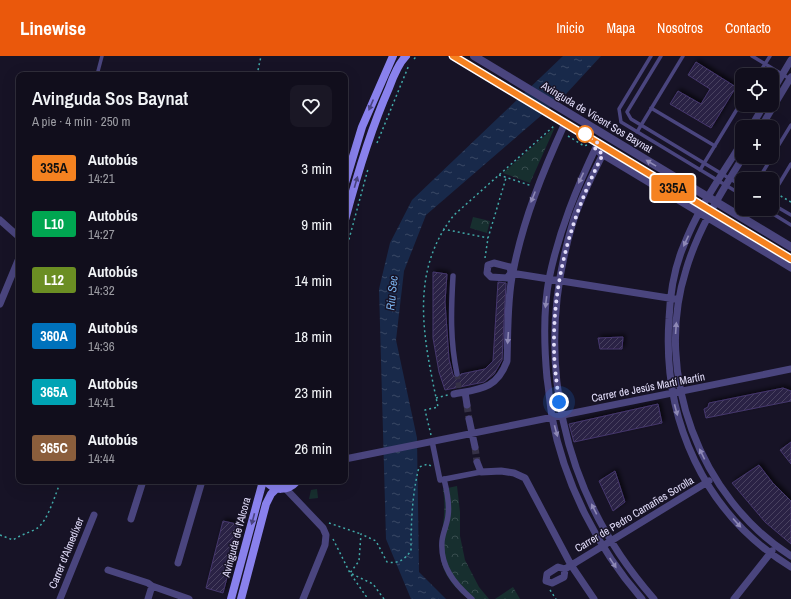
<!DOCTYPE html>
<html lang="es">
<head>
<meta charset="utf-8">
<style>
  body { margin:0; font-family:"Archivo Narrow",sans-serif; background:#1a1725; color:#f1f3f6; height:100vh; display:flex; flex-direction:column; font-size:15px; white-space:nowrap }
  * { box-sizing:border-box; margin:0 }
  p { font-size:13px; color:#9c9ca3 }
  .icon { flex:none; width:22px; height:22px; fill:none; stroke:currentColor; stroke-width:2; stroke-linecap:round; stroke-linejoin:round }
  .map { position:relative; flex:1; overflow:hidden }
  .details { position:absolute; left:16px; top:16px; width:332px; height:412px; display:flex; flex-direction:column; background:#110e1c; border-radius:8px; box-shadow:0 4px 16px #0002,0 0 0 1px #302e3b }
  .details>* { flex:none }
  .badge { padding:0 8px; border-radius:3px; font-size:14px; line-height:26px }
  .fabs { position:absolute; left:735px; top:12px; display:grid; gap:8px }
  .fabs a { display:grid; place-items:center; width:44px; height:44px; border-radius:8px; background:#110e1c; box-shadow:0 4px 16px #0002,0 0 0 1px #302e3b; font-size:20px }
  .you { position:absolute; width:20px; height:20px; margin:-10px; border:3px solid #fff; border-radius:50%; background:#1a73e8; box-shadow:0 0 0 6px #1a73e833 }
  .map>.badge { position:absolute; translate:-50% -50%; box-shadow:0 0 0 2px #fff }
  .round { display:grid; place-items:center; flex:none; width:42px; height:42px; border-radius:8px; background:#1a1725 }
  .summary { display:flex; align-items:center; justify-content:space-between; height:68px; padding:0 16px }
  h1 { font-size:19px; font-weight:600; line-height:30px }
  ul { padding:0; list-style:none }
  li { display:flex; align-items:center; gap:12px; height:56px; padding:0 16px }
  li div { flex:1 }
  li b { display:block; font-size:15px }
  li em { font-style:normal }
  li .badge { min-width:44px; font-weight:700; text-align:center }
  header { display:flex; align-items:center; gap:24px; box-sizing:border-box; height:56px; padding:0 20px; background:#ea580c; color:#fff }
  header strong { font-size:19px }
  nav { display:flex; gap:22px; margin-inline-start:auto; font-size:14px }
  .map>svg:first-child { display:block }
  .park { fill:url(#park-crowns) }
  .water { fill:url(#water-ripples) }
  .building { fill:url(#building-hatch); stroke:#45376d; filter:url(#shadow) }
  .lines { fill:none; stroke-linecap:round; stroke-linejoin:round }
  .pedestrian-tunnel { stroke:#353146; stroke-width:5.5; stroke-dasharray:5.5 3; stroke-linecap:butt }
  .minor-tunnel { stroke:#353146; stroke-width:7; stroke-dasharray:7 3.5; stroke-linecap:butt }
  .path { stroke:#41aaa9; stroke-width:1.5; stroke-dasharray:2 3; stroke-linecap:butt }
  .service { stroke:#4a457e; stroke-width:3.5 }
  .pedestrian { stroke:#4a457e; stroke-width:5.5 }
  .minor { stroke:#4a457e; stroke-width:7 }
  .tertiary { stroke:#4a457e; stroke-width:8 }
  .secondary { stroke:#8981ed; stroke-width:8 }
  .oneway { fill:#4a4480 }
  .oneway2 { fill:#8e89b6 }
  .line-casing { stroke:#fff; stroke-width:9 }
  .line { stroke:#f58220; stroke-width:6 }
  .walk { stroke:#e2ddfa; stroke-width:4; stroke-dasharray:0 7.2 }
  .stop-dot { fill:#fff; stroke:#f58220; stroke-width:2 }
  .labels { text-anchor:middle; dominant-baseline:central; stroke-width:3; stroke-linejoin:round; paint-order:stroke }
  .street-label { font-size:11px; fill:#e2ddfa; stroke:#171326 }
  .water-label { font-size:12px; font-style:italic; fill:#79b1ec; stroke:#171326 }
</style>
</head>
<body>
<header>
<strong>Linewise</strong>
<nav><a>Inicio</a><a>Mapa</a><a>Nosotros</a><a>Contacto</a></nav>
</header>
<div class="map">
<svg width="791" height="543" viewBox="0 0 791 543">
  <defs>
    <pattern id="park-crowns" width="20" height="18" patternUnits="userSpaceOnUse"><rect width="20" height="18" fill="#172f2f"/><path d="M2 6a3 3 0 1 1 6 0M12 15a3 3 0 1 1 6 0" fill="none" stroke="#384d4e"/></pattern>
    <pattern id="water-ripples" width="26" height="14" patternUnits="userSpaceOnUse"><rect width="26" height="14" fill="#18294a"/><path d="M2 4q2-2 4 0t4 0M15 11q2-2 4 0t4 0" fill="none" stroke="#394865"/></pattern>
    <pattern id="building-hatch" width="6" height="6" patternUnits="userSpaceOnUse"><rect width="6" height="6" fill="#2b2244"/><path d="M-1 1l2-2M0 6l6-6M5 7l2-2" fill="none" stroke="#494260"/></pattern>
    <filter id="shadow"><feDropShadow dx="2.5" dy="-2.5" stdDeviation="2" flood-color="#0009"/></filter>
  </defs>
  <rect width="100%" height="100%" fill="#171326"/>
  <!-- park -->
  <path class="park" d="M555,71l-25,56 -27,-10z
    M473,161l17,4 -3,12 -17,-5z
    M457,430l3,26v24l5,24 14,27 10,12h-21c-48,-40 -17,-63 -25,-110z
    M317,433l1,9 -9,1 2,-9z
    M513,531l7,12h-25z"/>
  <!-- water -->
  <path class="water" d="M563,0h38l-35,38 -140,121 -22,56 -8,69 21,98 2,134 27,27h-35l-25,-60 -7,-250 11,-46 22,-43z"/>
  <!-- building -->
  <path class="building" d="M696,6l40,25 -25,41 -41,-24 8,-13 23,13 9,-15 -22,-14z
    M433,216l14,2 -2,28 4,57 4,16 3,3 3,-1 2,-3 24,-5 8,-8 5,-79 8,1 -4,77 -8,14 -10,8 -39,8 -6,-18 -6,-34z
    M623,281l-1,12h-22l-2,-11z
    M783,332l8,3v10l-85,17 -2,-9 4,-2 1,-4z
    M658,348l4,19 -88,19 -5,-18z
    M791,386v22l-11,-14z
    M759,409l13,17 19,19v43l-26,-22 -33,-39z
    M615,415l10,31 -12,9 -14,-30z
    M223,465l18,4 -18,68 -17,-5z"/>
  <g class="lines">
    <!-- pedestrian-tunnel -->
    <path class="pedestrian-tunnel" d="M457,318l2,15"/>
    <!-- minor-tunnel -->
    <path class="minor-tunnel" d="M467,349l2,14
      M475,391l2,15"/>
    <!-- path -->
    <path class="path" d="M414,3l3,-3
      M257,19l4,-19
      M568,80l16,10 3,-1
      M377,87l32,-78
      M743,116l10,7
      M499,119l33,11
      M772,135l19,11
      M443,173l45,9
      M345,198l23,-85
      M485,202l3,-20 18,-60
      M436,342l12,-3
      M431,379l-6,-25 13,-3c-14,-67 -30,-134 16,-192l100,-89
      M329,467l32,11
      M0,479l13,5c7,-5 15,-7 23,-11 12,-7 19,-35 25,-48
      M333,483l17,34 18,26
      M550,534l6,9
      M384,543l-11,-15 -23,-11 9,-12 2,-27 15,7 11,21c11,2 17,-2 24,-11 0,-29 1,-56 8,-84l9,-3 3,2"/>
    <!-- service -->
    <path class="service" d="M651,0l-32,53 2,13 121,73
      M661,0l-34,56 4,7 111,67
      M752,0l38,23
      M97,19l5,-19
      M758,19l12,-19
      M651,52l64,38
      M637,76l46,-76
      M772,100l19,-31
      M700,114l42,-69
      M768,123l-7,-4 11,-18
      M772,125l7,3 12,-20
      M772,148l19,11
      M765,153l26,16"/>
    <!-- pedestrian -->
    <path class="pedestrian" d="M453,220c-2,34 -3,65 4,98
      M432,385l8,39 41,-8
      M444,423c3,12 6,25 4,37 -1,9 -5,16 -6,25 -2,25 12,43 30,58"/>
    <!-- minor -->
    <path class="minor" d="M772,36l19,-32
      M751,71l13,-22
      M761,71l30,-50
      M742,86c-20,33 -44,66 -58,103 -10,23 -14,49 -15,74 -7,100 35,195 122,248
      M598,87c-21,44 -39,87 -49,136 -6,32 -5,66 -2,99 2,13 3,26 5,39 12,66 46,132 90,182
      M606,92c-12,24 -25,48 -33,74 -41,135 -12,271 81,377
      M600,97l191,115
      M743,101c-22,36 -45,72 -57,113 -33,104 14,228 105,286
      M0,164l19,17
      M494,207l16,4 1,6 -4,5 -16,-1 -4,-4 1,-8z
      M511,217l164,26
      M0,248l19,-46
      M465,336l2,13
      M454,338c26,-5 43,-5 53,-33 1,-28 0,-62 6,-89 10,-52 30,-101 52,-149
      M469,363l6,28
      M345,403l446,-90
      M477,406l4,10 20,-1 13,2 11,5 46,87 23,34
      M286,433l37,39 3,7 -1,10 -22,54
      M131,463l12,-38
      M178,507l24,-82
      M565,513l-1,8 -12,6 -6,-2 1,-7 11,-7 7,2 144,-88
      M108,514l40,13 4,3 37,13
      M60,543l34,-84
      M148,543l4,-13
      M734,543l38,-48"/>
    <!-- tertiary -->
    <path class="tertiary" d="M453,0l338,203
      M474,0l317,191"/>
    <!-- secondary -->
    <path class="secondary" d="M345,127l17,-56 31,-71
      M345,164c12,-45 25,-89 44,-132 4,-11 9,-24 17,-32
      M266,425c8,11 22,10 31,0
      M231,543l32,-118
      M241,543l25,-95 5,-10 5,-5"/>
  </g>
  <!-- one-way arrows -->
  <defs><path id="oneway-solid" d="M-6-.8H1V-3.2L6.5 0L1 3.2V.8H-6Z"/></defs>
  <g class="oneway">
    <use href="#oneway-solid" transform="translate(371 49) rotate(113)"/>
    <use href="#oneway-solid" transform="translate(356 126) rotate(-74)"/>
    <use href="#oneway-solid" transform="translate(253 463) rotate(105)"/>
  </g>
  <g class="oneway2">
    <use href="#oneway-solid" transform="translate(651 107) rotate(-149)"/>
    <use href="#oneway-solid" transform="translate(581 122) rotate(115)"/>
    <use href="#oneway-solid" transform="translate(533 141) rotate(112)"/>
    <use href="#oneway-solid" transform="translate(686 185) rotate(115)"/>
    <use href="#oneway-solid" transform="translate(546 246) rotate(97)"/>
    <use href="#oneway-solid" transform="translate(676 272) rotate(-86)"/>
    <use href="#oneway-solid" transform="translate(508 282) rotate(94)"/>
    <use href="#oneway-solid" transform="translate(676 354) rotate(75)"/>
    <use href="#oneway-solid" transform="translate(556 375) rotate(75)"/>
    <use href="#oneway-solid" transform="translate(702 398) rotate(-116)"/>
    <use href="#oneway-solid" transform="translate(594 453) rotate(-117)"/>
    <use href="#oneway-solid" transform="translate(737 467) rotate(48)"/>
    <use href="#oneway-solid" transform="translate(613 507) rotate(56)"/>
  </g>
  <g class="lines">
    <!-- line casing -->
    <g class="line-casing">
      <path id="line" d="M453,0l338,203"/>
    </g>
    <!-- line -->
    <use href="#line" class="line"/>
    <!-- walk -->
    <path class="walk" d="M559,346c-2,-18 -5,-36 -5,-55 -1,-68 18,-132 49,-193l-8,-5 3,-6 -13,-9"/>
  </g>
  <!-- markers -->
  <circle class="stop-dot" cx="585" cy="78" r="8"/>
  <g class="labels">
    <!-- street labels -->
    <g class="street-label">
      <text transform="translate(597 61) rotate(31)">Avinguda de Vicent Sos Baynat</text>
      <text transform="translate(648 331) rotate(-11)">Carrer de Jesús Martí Martín</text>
      <text transform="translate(634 458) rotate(-31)">Carrer de Pedro Camañes Sorolla</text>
      <text transform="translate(236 481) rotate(-75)">Avinguda de l'Alcora</text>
      <text transform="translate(66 497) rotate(-68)">Carrer d'Almedíxer</text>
    </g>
    <!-- water labels -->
    <g class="water-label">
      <text transform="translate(392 237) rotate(-84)">Riu Sec</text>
    </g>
  </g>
</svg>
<div class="fabs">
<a><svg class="icon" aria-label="locate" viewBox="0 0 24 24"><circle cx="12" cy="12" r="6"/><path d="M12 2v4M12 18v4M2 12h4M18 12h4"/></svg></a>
<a>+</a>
<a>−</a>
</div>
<div class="you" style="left:559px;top:346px"></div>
<b class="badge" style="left:673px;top:132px;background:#f58220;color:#111">335A</b>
<section class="details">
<div class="summary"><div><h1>Avinguda Sos Baynat</h1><p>A pie · 4 min · 250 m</p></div><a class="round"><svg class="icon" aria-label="heart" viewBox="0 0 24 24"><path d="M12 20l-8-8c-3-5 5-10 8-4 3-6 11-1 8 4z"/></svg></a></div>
<ul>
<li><span class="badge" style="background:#f58220;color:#111">335A</span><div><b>Autobús</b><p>14:21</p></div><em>3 min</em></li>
<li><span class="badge" style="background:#00a651;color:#fff">L10</span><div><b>Autobús</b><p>14:27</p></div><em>9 min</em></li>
<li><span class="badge" style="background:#6b8e23;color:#fff">L12</span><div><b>Autobús</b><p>14:32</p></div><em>14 min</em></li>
<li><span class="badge" style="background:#0072bc;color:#fff">360A</span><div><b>Autobús</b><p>14:36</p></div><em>18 min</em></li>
<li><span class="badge" style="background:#00a3b4;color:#fff">365A</span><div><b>Autobús</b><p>14:41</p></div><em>23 min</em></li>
<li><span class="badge" style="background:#8b5e3c;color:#fff">365C</span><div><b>Autobús</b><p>14:44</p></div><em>26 min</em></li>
</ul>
</section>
</div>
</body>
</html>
